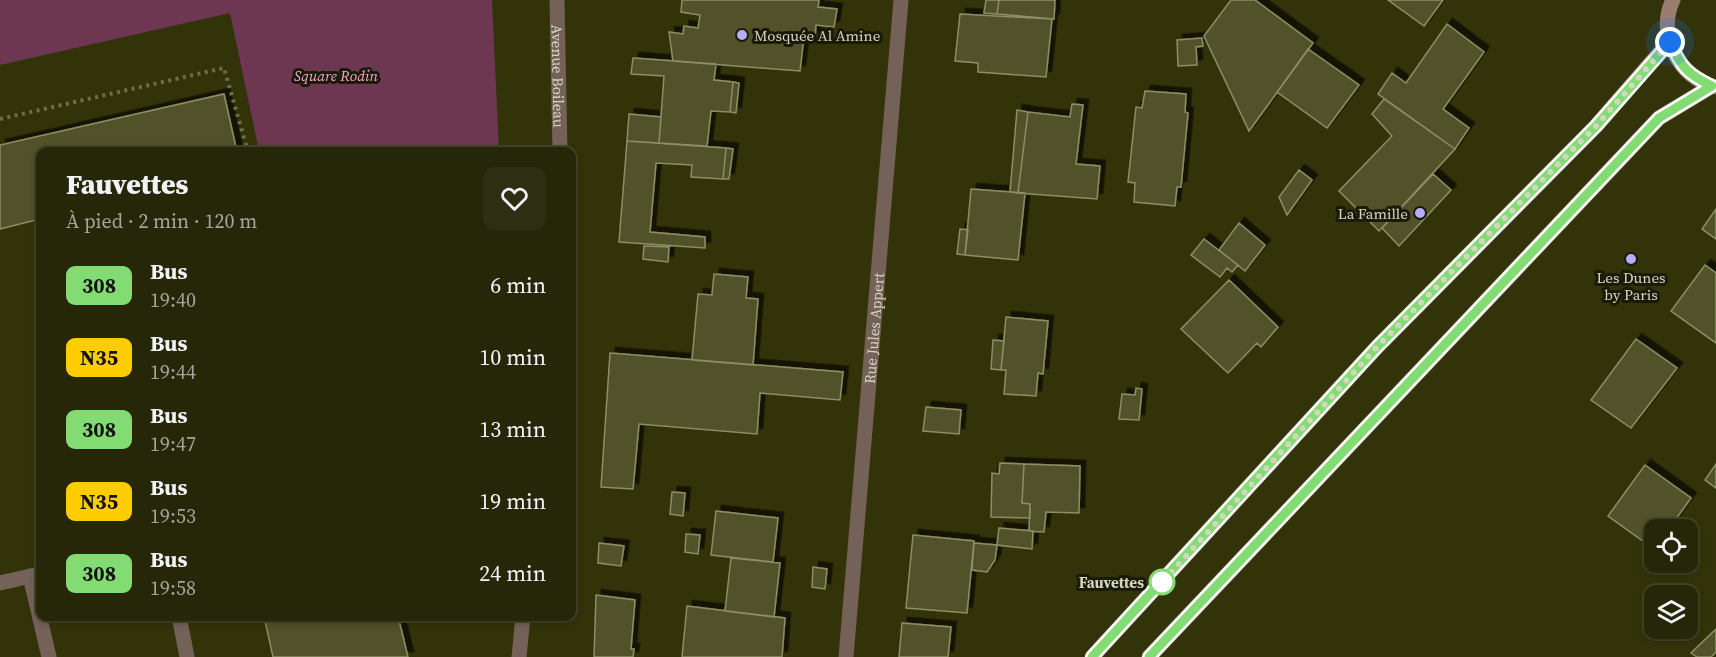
<!DOCTYPE html>
<html lang="fr">
<head>
<meta charset="utf-8">
<style>
  body { margin:0; font-family:"Source Serif 4",serif; background:#2e2e12; color:#f1f3f6; height:100vh; display:flex; flex-direction:column; font-size:22px; white-space:nowrap }
  * { box-sizing:border-box; margin:0 }
  p { font-size:20px; color:#a4a59c }
  .icon { flex:none; width:33px; height:33px; fill:none; stroke:currentColor; stroke-width:2; stroke-linecap:round; stroke-linejoin:round }
  .map { position:relative; flex:1; overflow:hidden }
  .details { position:absolute; left:36px; top:147px; width:540px; height:474px; display:flex; flex-direction:column; background:#262608; border-radius:12px; box-shadow:0 3px 9px #0003,0 0 0 2px #424329 }
  .details>* { flex:none }
  .badge { padding:0 12px; border-radius:9px; font-size:21px; line-height:39px }
  .fabs { position:absolute; left:1644px; top:519px; display:grid; gap:12px }
  .fabs a { display:grid; place-items:center; width:54px; height:54px; border-radius:12px; background:#262608; box-shadow:0 3px 9px #0003,0 0 0 2px #424329; font-size:30px }
  .you { position:absolute; width:30px; height:30px; margin:-15px; border:4px solid #fff; border-radius:50%; background:#1a73e8; box-shadow:0 0 0 9px #1a73e833 }
  .map>.badge { position:absolute; translate:-50% -50%; box-shadow:0 0 0 3px #fff }
  .round { display:grid; place-items:center; flex:none; width:63px; height:63px; border-radius:12px; background:#2e2e12 }
  .overview { display:flex; align-items:center; justify-content:space-between; height:102px; padding:0 30px }
  h1 { font-size:28px; font-weight:800; line-height:45px }
  ul { padding:0; list-style:none }
  li { display:flex; align-items:center; gap:18px; height:72px; padding:0 30px }
  li div { flex:1 }
  li b { display:block; font-size:22px }
  li em { font-style:normal }
  li .badge { min-width:66px; font-weight:700; text-align:center }
  .map>svg:first-child { display:block }
  .green { fill:#6d3752 }
  .building { fill:#51512a; stroke:#8c8e64; stroke-width:1.5; filter:url(#shadow) }
  .lines { fill:none; stroke-linecap:round; stroke-linejoin:round }
  .path { stroke:#6d6e4c; stroke-width:4; stroke-dasharray:3 4.5; stroke-linecap:butt }
  .service { stroke:#746259; stroke-width:15 }
  .minor { stroke:#746259; stroke-width:15 }
  .secondary { stroke:#997e6f; stroke-width:15 }
  .line-casing { stroke:#fff; stroke-width:14 }
  .line { stroke:#82dc73; stroke-width:9 }
  .walk { stroke:#d5d6c1; stroke-width:6; stroke-dasharray:0 10.8 }
  .poi-dot { fill:#b6acf8; stroke:#1a1a09; stroke-width:2 }
  .stop-dot { fill:#fff; stroke:#82dc73; stroke-width:3 }
  .labels { text-anchor:middle; dominant-baseline:central; stroke-width:6; stroke-linejoin:round; paint-order:stroke }
  .poi-label { font-size:15px; fill:#d5d6c1; stroke:#1a1a09; text-anchor:start }
  .park-label { font-size:15px; font-style:italic; fill:#fea2ce; stroke:#1a1a09 }
  .street-label { font-size:15px; fill:#d5d6c1; stroke:#1a1a09 }
  .stop-label { font-size:15px; font-weight:bold; fill:#d5d6c1; stroke:#1a1a09; text-anchor:end }
</style>
</head>
<body>
<div class="map">
<svg width="1716" height="657" viewBox="0 0 1716 657">
  <defs>
    <filter id="shadow"><feDropShadow dx="5.5" dy="-5.5" stdDeviation="0" flood-color="#0009"/></filter>
  </defs>
  <rect width="100%" height="100%" fill="#33330a"/>
  <!-- green -->
  <path class="green" d="M0,0h492l7,151h-240l-29,-138 -230,52z"/>
  <!-- building -->
  <path class="building" d="M682,0h137l-1,7 19,2 -3,18 -18,-2 -1,12 -11,-1 -4,35 -127,-10 -4,-29 14,2 1,-8 14,2 2,-13 -19,-3z
    M986,0h13l-2,14 -13,-1z
    M999,0h56l-1,19 -57,-5z
    M1231,0h24l58,43 -64,88 -45,-95z
    M1388,0h55l-19,26z
    M960,14l92,5 -6,58 -68,-5v-9l-23,-2z
    M1447,24l37,28 -41,57 26,19 -14,21 -77,-55 14,-21 14,10z
    M1202,38l1,8 -7,1 1,18 -19,1 -1,-26z
    M1308,49l51,36 -32,43 -50,-36z
    M633,58l83,6 -2,16 19,2 -3,30 -19,-1 -4,35 -48,-3 5,-67 -33,-2z
    M733,82l6,1 -3,30 -6,-1z
    M1145,91l41,3 -1,18 3,1 -7,74h-4l-2,19 -41,-4 1,-19 -7,-1 8,-75 6,1z
    M224,94l13,58h-197v67l-40,10v-84z
    M1384,99l71,50 -76,82 -40,-40 53,-55 -20,-22z
    M1072,104l11,1 -7,59 24,2 -3,33 -79,-6 10,-81 42,5z
    M1017,110l11,2 -10,81 -8,-1z
    M629,114l32,3 -2,26 -32,-2z
    M627,141l99,7 -3,31 -32,-2 1,-12 -36,-2 -6,69 55,5v11l-86,-6z
    M726,148l7,1 -4,30h-6z
    M1299,170l13,10 -25,35 -8,-18z
    M1433,174l18,16 -52,56 -17,-18z
    M971,189l54,4 -7,67 -53,-5z
    M1716,209v30l-14,-10z
    M1239,223l26,22 -20,26 -26,-21z
    M960,229l8,1 -3,25 -8,-1z
    M1204,239l34,26 -6,7 -5,-4 -7,9 -29,-22z
    M644,246l25,1 -1,15 -25,-3z
    M1705,265l11,8v70l-45,-32z
    M714,274l34,3 -2,21 12,1 -5,66 -61,-5 6,-66 14,1z
    M1229,280l49,47 -17,20 -4,-4 -29,30 -47,-44z
    M1006,317l42,4 -5,53 -5,-1 -2,23 -32,-2 2,-24h-5z
    M1636,339l41,29 -46,60 -40,-28z
    M993,340l11,1 -3,29 -10,-1z
    M610,353l233,19 -3,28 -80,-7 -3,41 -118,-10 -6,65 -32,-2z
    M1136,388l6,1 -3,31 -20,-1 3,-25 13,1z
    M926,407l35,3 -2,24 -36,-3z
    M1000,463l24,1 -2,39 8,1v14l-39,-1 1,-44 7,1z
    M1024,464l56,2 -1,47 -33,-1 -2,20 -15,-1 1,-27 -8,-1z
    M1716,464v24l-11,-8z
    M1645,465l46,33 -23,32h-14v19l-46,-33z
    M672,492l13,1 -2,23 -13,-2z
    M716,511l62,7 -5,44 -62,-7z
    M999,528l34,3 -1,18 -35,-4z
    M686,534l14,1 -2,19 -13,-2z
    M913,535l61,6 -7,72 -61,-5z
    M599,543l25,3 -3,20 -23,-3z
    M974,543l23,2 -2,15 -8,12 -15,-2z
    M731,558l49,5 -6,54 -49,-6z
    M813,567l14,2 -2,20 -13,-2z
    M596,595l39,5 -4,49h3l-1,8h-39z
    M687,606l98,12 -3,39h-100z
    M264,616h134l10,41h-135z
    M902,623l49,4 -3,30h-49z
    M1716,629v23l-5,5h-14l-6,-4z"/>
  <g class="lines">
    <!-- path -->
    <path class="path" d="M0,119l224,-51 24,84"/>
    <!-- service -->
    <path class="service" d="M30,576l19,81
      M179,616l8,41"/>
    <!-- minor -->
    <g class="minor">
      <path id="s1" d="M557,0l3,152"/>
      <path d="M0,583l40,-9"/>
      <path d="M519,657l4,-41"/>
      <path id="s2" d="M846,657l55,-657"/>
    </g>
    <!-- secondary -->
    <path class="secondary" d="M1673,0c-17,34 6,79 43,87
      M1092,657l285,-310 219,-221 73,-84
      M1149,657l510,-539 53,-32"/>
  </g>
  <g class="lines">
    <!-- line casing -->
    <g class="line-casing">
      <path id="line" d="M1092,657l285,-310 219,-221 74,-84c11,25 17,32 42,44l-53,32 -510,539"/>
    </g>
    <!-- line -->
    <use href="#line" class="line"/>
    <!-- walk -->
    <path class="walk" d="M1162,582l-6,7 221,-242 219,-221 74,-84"/>
  </g>
  <!-- markers -->
  <g class="poi-dot">
    <circle cx="742" cy="35" r="6"/>
    <circle cx="1420" cy="213" r="6"/>
    <circle cx="1631" cy="259" r="6"/>
  </g>
  <circle class="stop-dot" cx="1162" cy="582" r="12"/>
  <g class="labels">
    <!-- poi labels -->
    <g class="poi-label">
      <text x="754" y="35">Mosquée Al Amine</text>
      <text x="1408" y="213" text-anchor="end">La Famille</text>
      <text x="1631" y="277" text-anchor="middle">Les Dunes<tspan x="1631" dy="17">by Paris</tspan></text>
    </g>
    <!-- park labels -->
    <g class="park-label">
      <text x="336" y="75">Square Rodin</text>
    </g>
    <!-- street labels -->
    <g class="street-label">
      <text stroke="none"><textPath href="#s1" startOffset="76">Avenue Boileau</textPath></text>
      <text stroke="none"><textPath href="#s2" startOffset="330">Rue Jules Appert</textPath></text>
    </g>
    <!-- stop labels -->
    <g class="stop-label">
      <text x="1144" y="582">Fauvettes</text>
    </g>
  </g>
</svg>
<div class="fabs">
<a><svg class="icon" aria-label="locate" viewBox="0 0 24 24"><circle cx="12" cy="12" r="6"/><path d="M12 2v4M12 18v4M2 12h4M18 12h4"/></svg></a>
<a><svg class="icon" aria-label="layers" viewBox="0 0 24 24"><path d="M12 4l9 5-9 5-9-5zM3 14l9 5 9-5"/></svg></a>
</div>
<div class="you" style="left:1670px;top:42px"></div>
<section class="details">
<div class="overview"><div><h1>Fauvettes</h1><p>À pied · 2 min · 120 m</p></div><a class="round"><svg class="icon" aria-label="heart" viewBox="0 0 24 24"><path d="M12 20l-8-8c-3-5 5-10 8-4 3-6 11-1 8 4z"/></svg></a></div>
<ul>
<li><span class="badge" style="background:#82dc73;color:#111">308</span><div><b>Bus</b><p>19:40</p></div><em>6 min</em></li>
<li><span class="badge" style="background:#ffcd02;color:#111">N35</span><div><b>Bus</b><p>19:44</p></div><em>10 min</em></li>
<li><span class="badge" style="background:#82dc73;color:#111">308</span><div><b>Bus</b><p>19:47</p></div><em>13 min</em></li>
<li><span class="badge" style="background:#ffcd02;color:#111">N35</span><div><b>Bus</b><p>19:53</p></div><em>19 min</em></li>
<li><span class="badge" style="background:#82dc73;color:#111">308</span><div><b>Bus</b><p>19:58</p></div><em>24 min</em></li>
</ul>
</section>
</div>
</body>
</html>
